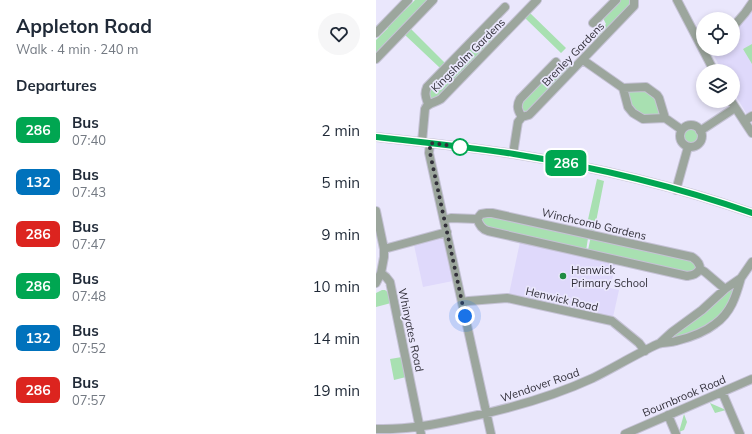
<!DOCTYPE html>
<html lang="en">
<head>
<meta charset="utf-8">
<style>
  body { margin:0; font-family:Mulish,sans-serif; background:#f6f6f7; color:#1f2937; height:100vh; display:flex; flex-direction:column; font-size:15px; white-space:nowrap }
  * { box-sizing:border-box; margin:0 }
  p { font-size:13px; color:#747a83 }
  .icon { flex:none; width:22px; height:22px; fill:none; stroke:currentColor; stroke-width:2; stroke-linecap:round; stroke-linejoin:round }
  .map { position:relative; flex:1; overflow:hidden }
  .drawer { display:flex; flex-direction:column; background:#fff; width:376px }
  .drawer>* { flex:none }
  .badge { padding:0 8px; border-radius:6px; font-size:14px; line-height:26px }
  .fabs { position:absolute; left:320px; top:12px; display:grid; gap:8px }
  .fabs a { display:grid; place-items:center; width:44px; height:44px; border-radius:50%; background:#fff; box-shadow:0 2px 6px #0003; font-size:20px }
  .you { position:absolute; width:20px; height:20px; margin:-10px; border:3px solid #fff; border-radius:50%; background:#1a73e8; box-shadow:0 0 0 6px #1a73e833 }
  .map>.badge { position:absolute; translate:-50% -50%; box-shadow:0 0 0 2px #fff }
  h2 { padding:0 16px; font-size:15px; line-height:36px }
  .round { display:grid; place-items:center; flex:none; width:42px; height:42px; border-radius:21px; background:#f6f6f7 }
  .headline { display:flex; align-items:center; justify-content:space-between; height:68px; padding:0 16px }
  h1 { font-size:19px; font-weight:700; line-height:30px }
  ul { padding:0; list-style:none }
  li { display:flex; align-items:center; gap:12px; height:52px; padding:0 16px }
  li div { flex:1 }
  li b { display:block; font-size:15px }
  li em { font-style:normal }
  li .badge { min-width:44px; font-weight:700; text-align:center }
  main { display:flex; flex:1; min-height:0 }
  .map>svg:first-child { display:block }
  .built { fill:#dfd9fb }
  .green { fill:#a8e0b1 }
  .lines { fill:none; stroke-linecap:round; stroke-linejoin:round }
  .minor-casing { stroke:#c5c2d5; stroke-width:10 }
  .minor { stroke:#9ca69d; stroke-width:8 }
  .line-casing { stroke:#fff; stroke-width:9 }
  .line { stroke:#00a651; stroke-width:6 }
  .walk { stroke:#32303a; stroke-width:4; stroke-dasharray:0 7.2 }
  .stop-dot { fill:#fff; stroke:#00a651; stroke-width:2 }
  .poi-dot { fill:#1f8b42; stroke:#eae7fc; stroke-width:1.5 }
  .labels { text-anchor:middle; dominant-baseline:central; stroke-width:3.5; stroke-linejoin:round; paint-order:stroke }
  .street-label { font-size:11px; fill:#32303a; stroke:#eae7fc }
  .poi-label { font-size:11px; fill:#32303a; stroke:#eae7fc; text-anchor:start }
</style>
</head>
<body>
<main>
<section class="drawer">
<div class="headline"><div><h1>Appleton Road</h1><p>Walk · 4 min · 240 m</p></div><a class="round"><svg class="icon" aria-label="heart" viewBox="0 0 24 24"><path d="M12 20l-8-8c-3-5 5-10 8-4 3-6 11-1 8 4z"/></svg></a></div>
<h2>Departures</h2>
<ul>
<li><span class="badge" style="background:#00a651;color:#fff">286</span><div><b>Bus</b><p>07:40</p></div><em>2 min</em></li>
<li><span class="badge" style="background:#0072bc;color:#fff">132</span><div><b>Bus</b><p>07:43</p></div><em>5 min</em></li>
<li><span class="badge" style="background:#dc241f;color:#fff">286</span><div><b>Bus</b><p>07:47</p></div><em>9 min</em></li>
<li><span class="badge" style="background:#00a651;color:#fff">286</span><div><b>Bus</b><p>07:48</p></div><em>10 min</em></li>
<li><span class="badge" style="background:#0072bc;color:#fff">132</span><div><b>Bus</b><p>07:52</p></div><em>14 min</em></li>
<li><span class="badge" style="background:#dc241f;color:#fff">286</span><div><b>Bus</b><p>07:57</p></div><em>19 min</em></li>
</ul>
</section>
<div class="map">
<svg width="376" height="434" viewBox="0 0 376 434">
  <rect width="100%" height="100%" fill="#eae7fc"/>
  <!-- built -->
  <path class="built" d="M376,11v100l-4,3 -2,-1 -13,-22v-20h-11l-11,-21v-1h22v-17l13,-13z
    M65,237l3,3 9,41 -30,6 -9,-42z
    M144,242l96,21 -6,25 9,2 -6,27 -104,-23z"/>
  <!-- green -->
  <path class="green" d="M39,0h15l-40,38 1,3 -9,8 -3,1 -3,3v-13l12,-12v-3l14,-14h2z
    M243,0h11l1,3 -33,38 -3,-6 11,-11 -3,-6z
    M154,13l36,35 -5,5 -36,-35z
    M35,29l34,34 -5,5 -35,-33z
    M117,36l2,3 -10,11h-2l-15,15v2l-28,29 -6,3c-5,-1 -5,-4 -6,-8l45,-46 4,1 2,2 11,-11 1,1z
    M376,44v20l-9,-15z
    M193,63l4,4 -45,44c-6,1 -6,-3 -7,-8l27,-29 8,2z
    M267,89l12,8 5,18 -16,2 -12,-7 -5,-19z
    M307 136a8 8 0 1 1 16 0a8 8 0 1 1-16 0Z
    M221,179l7,2 -10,51 -4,-1 1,-2 -4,-5z
    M112,215l100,23 -2,13 -102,-24 -3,-7 1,-3z
    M215,236l103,24 3,8 -5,6 -104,-24z
    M354,289h2l2,2 -6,16 -20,20 -32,10 -1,-1v-2z
    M6,290h3l4,3 2,10 -15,4v-14z
    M26,357l4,20 -12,3 -4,-21z
    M334,403l16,7 -11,3z
    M308,414l3,8 -3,8 -5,2z"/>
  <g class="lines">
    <!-- minor casing -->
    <g class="minor-casing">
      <path id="minor" d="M301,0l37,71
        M217,23l23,-23
        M357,27l12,-14 7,-10
        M0,33l32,-33
        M0,59l57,-59
        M207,60l40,28 5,19 5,6 10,6 22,-1 17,12
        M247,88l23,-1 11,8 2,3 6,20
        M355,101l21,32
        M52,104c-2,-7 -4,-10 -1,-17l78,-80
        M146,117c-4,-6 -6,-11 -2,-18l36,-37
        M368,121l8,-5
        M304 136a11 11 0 1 1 22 0a11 11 0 1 1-22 0Z
        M324,131l35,-23
        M0,137c46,5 93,10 138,17 81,13 161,32 238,59
        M46,142l3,-33c2,-6 10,-6 16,-10l96,-99
        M54,143l-1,10 62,281
        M137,154l5,-32 4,-5 7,-2 3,-3 100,-104 2,-2v-6
        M300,190l12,-43
        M0,211l8,38v8l-3,16 5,4 4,5 31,152
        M111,213h5l200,44c5,3 8,6 8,12 -4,6 -7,6 -13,7l-199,-45c-6,-2 -8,-5 -11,-12l4,-5z
        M68,220l7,-2 26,1
        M8,249l63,-17
        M324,269l5,3 20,17
        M0,283l5,-10
        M86,302l7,-1 38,-3 105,23 27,22 6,8
        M284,343l12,-11 30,-22 23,-21 16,-11 11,-16
        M346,392l18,42
        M292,415l8,19
        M0,429c32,1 62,-5 93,-12 43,-9 85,-21 124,-39 22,-11 43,-24 65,-34 6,-2 12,-1 18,-3 12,-3 29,-9 39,-17 16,-11 21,-28 26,-46
        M249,434l127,-55"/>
    </g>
    <!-- minor -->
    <use href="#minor" class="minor"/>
  </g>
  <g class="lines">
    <!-- line casing -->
    <g class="line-casing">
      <path id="line" d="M0,137c46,5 93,10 138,17 81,13 161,32 238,59"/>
    </g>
    <!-- line -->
    <use href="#line" class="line"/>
    <!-- walk -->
    <path class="walk" d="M84,147h4l-34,-4v10l35,163"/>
  </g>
  <!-- markers -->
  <circle class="stop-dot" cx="84" cy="147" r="8"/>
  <circle class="poi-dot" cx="187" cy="276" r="4"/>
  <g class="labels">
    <!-- street labels -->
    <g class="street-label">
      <text transform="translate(197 54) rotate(-46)">Brenley Gardens</text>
      <text transform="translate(92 55) rotate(-45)">Kingsholm Gardens</text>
      <text transform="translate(218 224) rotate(13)">Winchcomb Gardens</text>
      <text transform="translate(186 299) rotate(13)">Henwick Road</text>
      <text transform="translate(35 330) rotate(78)">Whinyates Road</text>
      <text transform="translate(164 385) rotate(-19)">Wendover Road</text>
      <text transform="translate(308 396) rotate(-23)">Bournbrook Road</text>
    </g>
    <!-- poi labels -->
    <g class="poi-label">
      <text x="195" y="270">Henwick<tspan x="195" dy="13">Primary School</tspan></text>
    </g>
  </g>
</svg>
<div class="fabs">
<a><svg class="icon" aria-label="locate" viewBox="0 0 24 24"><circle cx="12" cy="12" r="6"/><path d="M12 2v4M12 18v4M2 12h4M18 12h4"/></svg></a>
<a><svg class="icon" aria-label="layers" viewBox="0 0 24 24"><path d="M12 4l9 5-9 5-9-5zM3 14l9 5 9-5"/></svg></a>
</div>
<div class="you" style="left:89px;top:316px"></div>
<b class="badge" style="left:190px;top:163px;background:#00a651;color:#fff">286</b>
</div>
</main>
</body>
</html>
